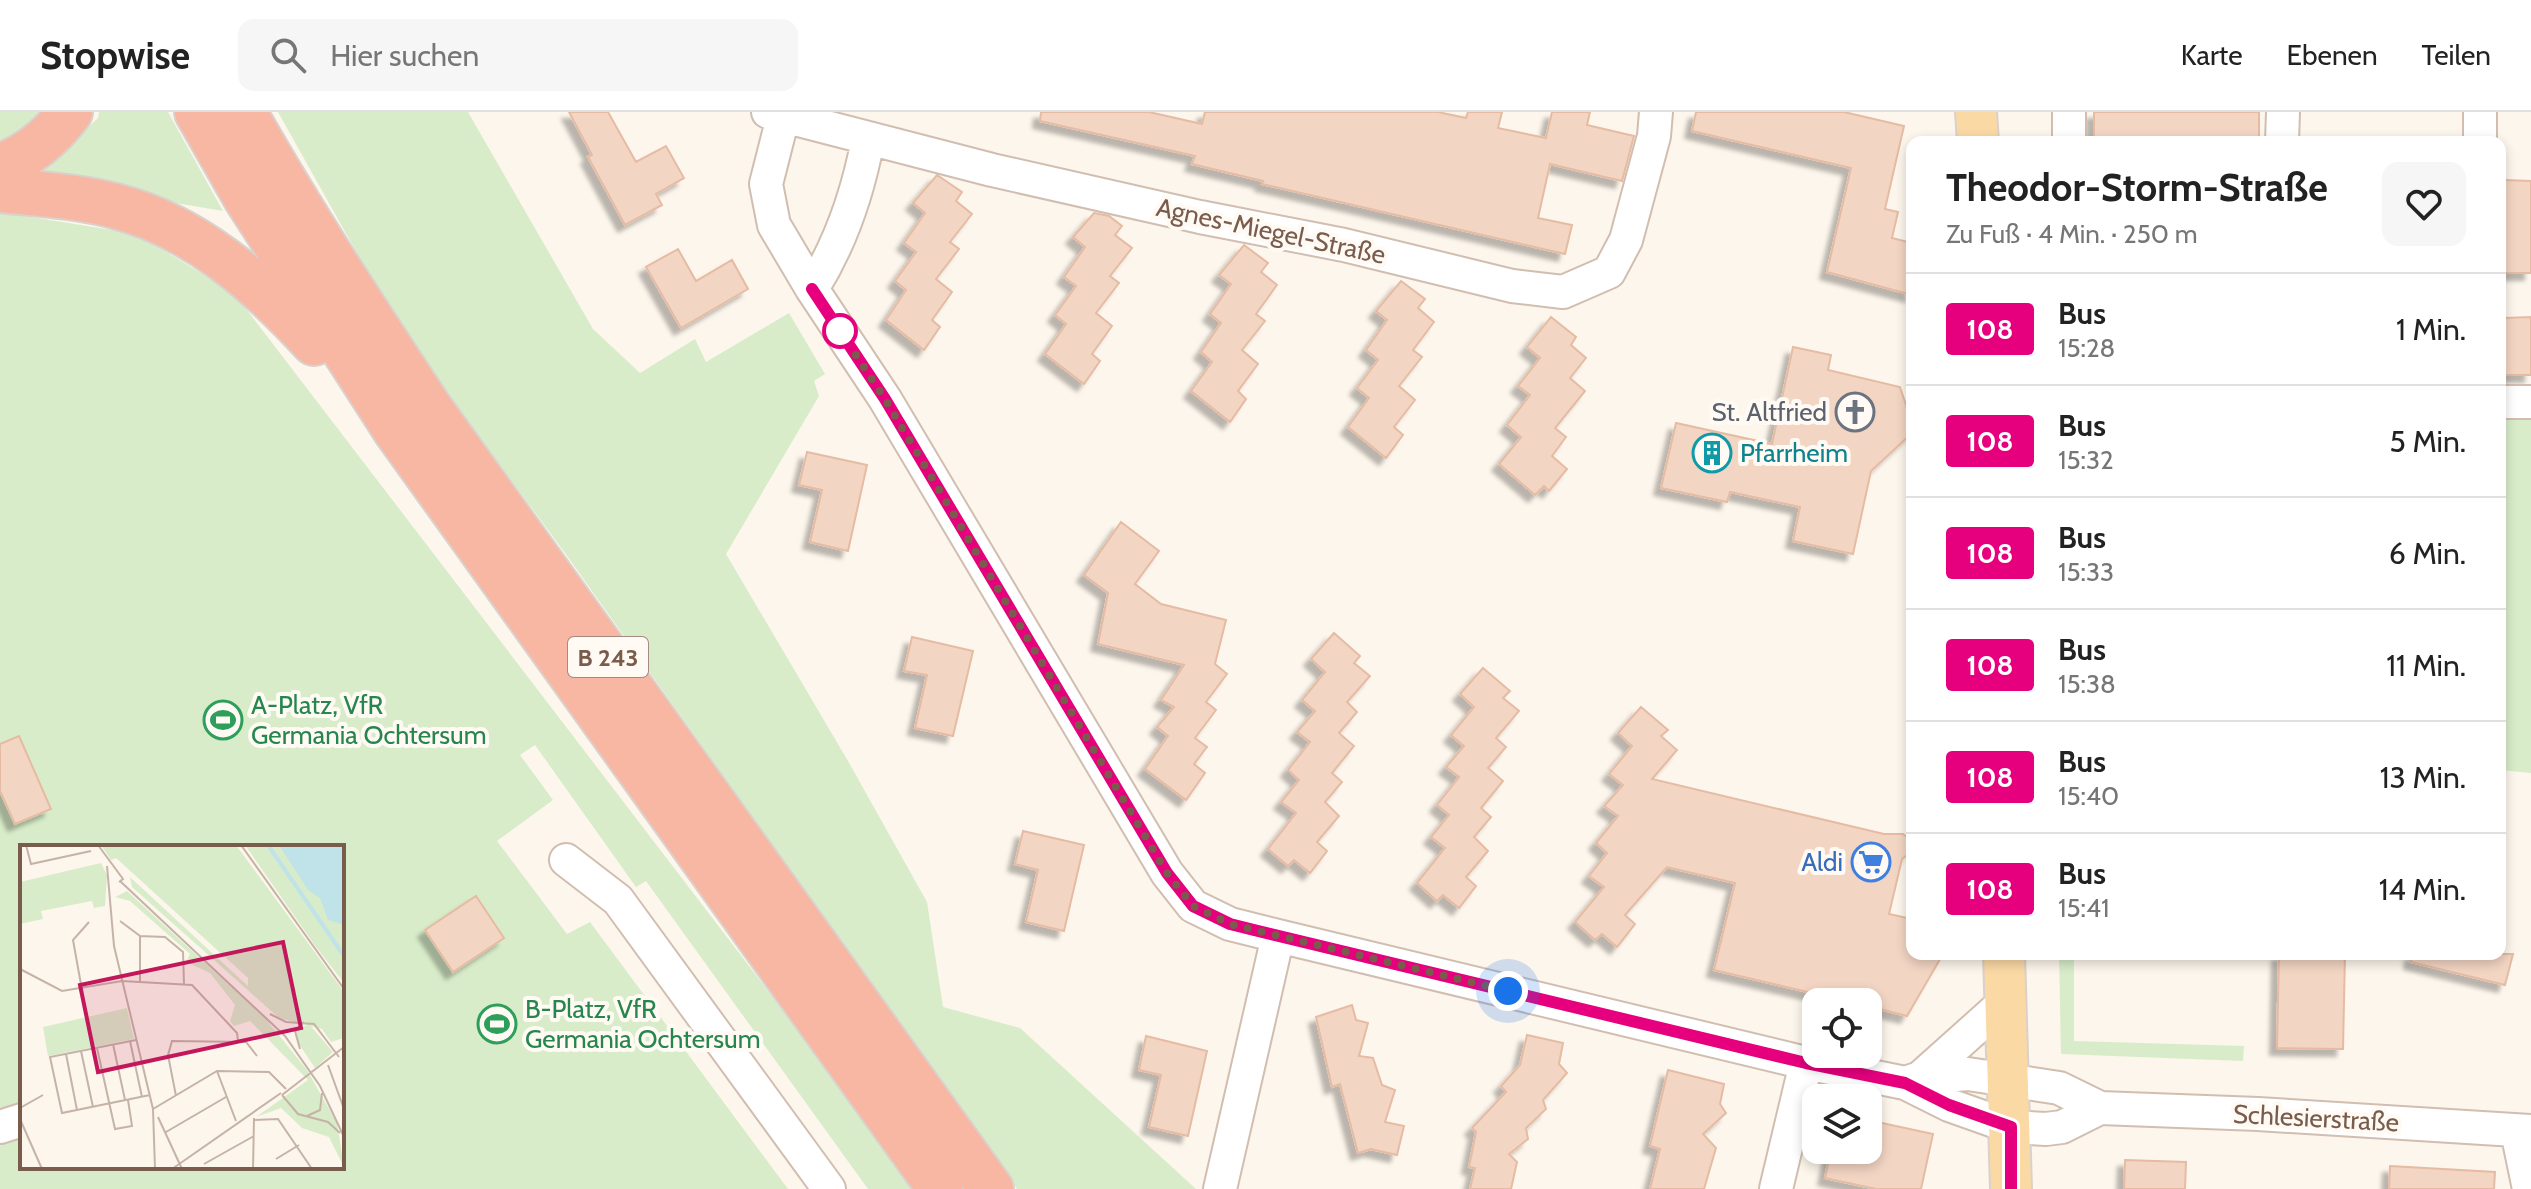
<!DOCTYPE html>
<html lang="de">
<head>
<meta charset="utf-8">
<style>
  body { margin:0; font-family:Cabin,sans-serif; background:#f6f6f6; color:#222; height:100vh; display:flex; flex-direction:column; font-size:30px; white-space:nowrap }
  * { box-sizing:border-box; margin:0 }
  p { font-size:26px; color:#767676 }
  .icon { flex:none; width:44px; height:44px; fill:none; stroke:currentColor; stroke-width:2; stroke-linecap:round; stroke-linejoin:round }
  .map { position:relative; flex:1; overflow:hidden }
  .sheet { position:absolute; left:1906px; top:24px; width:600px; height:824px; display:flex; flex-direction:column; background:#fff; border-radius:16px; box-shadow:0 4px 12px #0003 }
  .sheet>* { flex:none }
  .badge { padding:0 16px; border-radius:6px; font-size:28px; line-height:52px }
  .tools { position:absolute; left:1802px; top:876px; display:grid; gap:16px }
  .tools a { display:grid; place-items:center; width:80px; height:80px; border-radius:16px; background:#fff; box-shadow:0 4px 12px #0003; font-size:40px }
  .you { position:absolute; width:40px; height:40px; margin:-20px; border:6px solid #fff; border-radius:50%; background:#1a73e8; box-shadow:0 0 0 12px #1a73e833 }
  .map>.badge { position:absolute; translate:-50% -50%; box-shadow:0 0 0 4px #fff }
  .round { display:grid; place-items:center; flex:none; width:84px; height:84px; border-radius:16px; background:#f6f6f6 }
  .overview { display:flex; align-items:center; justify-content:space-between; height:136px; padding:0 40px }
  h1 { font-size:38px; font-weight:700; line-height:60px }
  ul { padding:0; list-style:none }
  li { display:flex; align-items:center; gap:24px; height:112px; padding:0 40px; border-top:2px solid #e0e0e0 }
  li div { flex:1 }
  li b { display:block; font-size:30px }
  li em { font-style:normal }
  li .badge { min-width:88px; font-weight:700; text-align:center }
  header { display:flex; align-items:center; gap:48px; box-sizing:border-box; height:112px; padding:0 40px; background:#fff; border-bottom:2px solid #e0e0e0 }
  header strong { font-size:38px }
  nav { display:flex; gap:44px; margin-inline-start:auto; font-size:28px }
  .search { width:560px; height:72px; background:#f6f6f6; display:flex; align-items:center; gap:20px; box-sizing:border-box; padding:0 28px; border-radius:16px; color:#767676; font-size:30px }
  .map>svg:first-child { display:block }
  .green { fill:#d8ecc9; fill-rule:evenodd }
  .building { fill:#f3d5c3; stroke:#e6bba3; stroke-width:2; filter:url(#shadow) }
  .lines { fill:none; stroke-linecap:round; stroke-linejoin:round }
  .minor-casing { stroke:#d1beb0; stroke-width:36 }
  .major-casing { stroke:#dad1cd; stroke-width:44 }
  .highway-casing { stroke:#dad1cd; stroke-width:48 }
  .minor { stroke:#fff; stroke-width:32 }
  .major { stroke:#fbd9a5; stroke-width:40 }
  .highway { stroke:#f7b7a3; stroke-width:44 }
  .line-casing { stroke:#fff; stroke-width:18 }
  .line { stroke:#e6007e; stroke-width:12 }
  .walk { stroke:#7a5c4d; stroke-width:8; stroke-dasharray:0 14.4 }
  .stop-dot { fill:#fff; stroke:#e6007e; stroke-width:4 }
  .labels { text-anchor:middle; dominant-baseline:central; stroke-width:8; stroke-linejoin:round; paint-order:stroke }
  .shield { fill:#fffaf3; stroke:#a28b7f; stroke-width:2 }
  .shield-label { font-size:24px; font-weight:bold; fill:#7a5c4d }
  .street-label { font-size:26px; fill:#7a5c4d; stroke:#fffaf3 }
  .worship-label { font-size:26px; fill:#5b616d; stroke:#fffaf3; text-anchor:end }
  .culture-label { font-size:26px; fill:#0d838f; stroke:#fffaf3; text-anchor:start }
  .leisure-label { font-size:26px; fill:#27864d; stroke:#fffaf3; text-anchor:start }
  .shop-label { font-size:26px; fill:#366cbe; stroke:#fffaf3; text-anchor:end }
  .inset-river { fill:none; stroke:#bfe3e8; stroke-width:4 }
  .inset-road { fill:none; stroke:#c5b3a7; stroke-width:2 }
  .view { fill:#c2185b; fill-opacity:0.15; stroke:#c2185b; stroke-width:4 }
  .inset-edge { fill:none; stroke:#7a5c4d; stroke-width:4 }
</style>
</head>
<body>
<header>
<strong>Stopwise</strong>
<div class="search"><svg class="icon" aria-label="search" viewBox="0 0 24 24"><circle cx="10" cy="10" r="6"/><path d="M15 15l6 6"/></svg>Hier suchen</div>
<nav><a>Karte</a><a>Ebenen</a><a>Teilen</a></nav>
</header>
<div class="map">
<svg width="2531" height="1077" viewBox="0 0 2531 1077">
  <defs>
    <filter id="shadow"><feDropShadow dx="-7" dy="7" stdDeviation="2" flood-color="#0004"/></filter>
  </defs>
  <rect width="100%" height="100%" fill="#fdf6ec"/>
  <!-- green -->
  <path class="green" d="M0,0h60l-60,41z
    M99,0h69l55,99 -190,-32 65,-61z
    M278,0h190l125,217 47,44 55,-34 11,23 83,-49 36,61 -11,7 5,15 -93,158 122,207 79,141 16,105 77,21 176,161h-179l-452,-636 -165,-223z
    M0,100l137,22 97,59 561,733 119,163h-46l-222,-308 -10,6 -101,-142 -15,10 33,45 -56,41 70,93 23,-12 198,267h-788zM22,735h320v320h-320z
    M2500,305h31v356l-31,-3z
    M2059,842h15v87l170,5 -1,15 -182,-7z"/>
  <!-- building -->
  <path class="building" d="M569,0h39l28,50 30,-16 18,32 -28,16 6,11 -37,20 -37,-68 4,-2z
    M1041,0h108l53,12 3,-12h233l28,6 2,-6h34l-4,16 48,10 6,-26h38l-3,13 47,11 -12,45 -72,-17 -12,54 34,7 -7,29 -303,-70 1,-3 -71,-17 3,-8 -155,-35z
    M1696,0h148l60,14 -19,83 13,3 -6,26 20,5v52l-85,-23 24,-104 -159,-37z
    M2094,0h165v30h-165z
    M937,63l25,17 -6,9 16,13 -22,28 9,7 -23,30 16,13 -20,28 8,7 -16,23 -38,-30 20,-30 -11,-9 21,-29 -12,-9 21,-30 -12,-10z
    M2504,68l27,1v92h-30z
    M1094,101l15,3 13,10 -7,9 17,13 -22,28 9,7 -23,30 16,13 -20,28 8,7 -16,23 -39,-30 21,-30 -11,-9 21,-29 -12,-9 21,-30 -12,-10z
    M1244,133l24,18 -7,9 16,13 -21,29 9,7 -23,29 16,14 -20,27 8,8 -16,23 -39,-31 21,-29 -11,-10 20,-29 -11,-9 21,-30 -12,-9z
    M678,137l18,32 36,-21 16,29 -67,39 -35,-61z
    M1401,169l24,18 -7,9 16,14 -21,28 9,7 -23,29 16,14 -21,27 9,8 -17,23 -38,-31 21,-29 -12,-10 21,-28 -12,-10 21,-30 -11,-9z
    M1551,205l25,20 -5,8 15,13 -16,20 15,13 -30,37 11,9 -14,19 15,13 -18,22 -5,-5 -9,9 -36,-31 22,-27 -14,-12 23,-30 -12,-9 22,-28 -13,-11z
    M2531,205v58h-27v-57z
    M1793,235l38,8 -3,15 72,17 12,36v10l-41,38 -18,83 -60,-13 7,-34 -70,-15 -3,10 -66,-14 15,-65 96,21z
    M807,340l60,13 -19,86 -38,-9 12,-52 -23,-5z
    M1121,410l38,29 -24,33 26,20 65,16 -11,44 12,10 -21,28 10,8 -21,28 12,9 -13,17 11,9 -19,27 -41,-31 23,-33 -11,-9 17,-20 -13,-7 23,-35 -86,-21 10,-51 -24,-18z
    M1334,521l26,23 -6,7 16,13 -23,26 10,10 -18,21 15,13 -22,27 10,9 -17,20 14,14 -22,26 10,9 -17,22 -16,-13 -6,6 -20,-17 28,-36 -15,-11 18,-22 -11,-10 22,-28 -13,-10 18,-21 -13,-11 23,-28 -14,-13z
    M912,525l61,14 -20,85 -38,-8 12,-53 -23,-4z
    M1483,556l27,23 -7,7 16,13 -23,27 10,9 -18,21 15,13 -22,27 10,9 -17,20 14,14 -22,26 10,9 -17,22 -16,-13 -6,6 -20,-18 28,-35 -14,-11 18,-22 -12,-10 22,-28 -13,-10 18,-21 -13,-11 23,-28 -14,-13z
    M1641,595l27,23 -7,6 16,14 -25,29 232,55h19l7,5 1,8 -4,8 -5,4 -13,55 23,5v35h31l-36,62 -39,-10v-4h-18l-136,-32 21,-87 -68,-16 -42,48 10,9 -18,23 -15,-13 -7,6 -20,-18 29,-35 -15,-11 18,-23 -11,-10 22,-27 -14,-10 19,-21 -14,-11 23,-28 -14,-13z
    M19,624l32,73 -36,15 -15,-33v-47z
    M1023,719l61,14 -20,86 -38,-9 12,-52 -23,-6z
    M476,784l28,42 -51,34 -28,-42z
    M2279,842h66l-2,95 -66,-1z
    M2412,842h101l-8,31 -94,-23z
    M1352,893l4,15 12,3 -9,33 14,2 9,27 13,5 -10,32 19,4 -7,29 -26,-6 -13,4 -18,-69 -8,3 -16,-70z
    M1527,923l36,8 -4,21 8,9 -24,27 3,9 -20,19 2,11 -19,15 8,8 -6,27h-41l5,-21 -6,-1 7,-35 -4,-4 34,-36 -5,-6 19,-21z
    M1146,924l61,15 -19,85 -39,-9 12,-52 -22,-5z
    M1668,958l56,14 -4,20 6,9 -23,21 13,14 -12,41h-54l10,-40 -10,-3z
    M1868,1008l65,14 -12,55h-45l-51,-11 6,-28h37z
    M2125,1048l61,2 -1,27h-61z
    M2390,1054l105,6 -1,17h-105z"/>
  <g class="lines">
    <!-- minor casing -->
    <g class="minor-casing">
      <path id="minor" d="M768,0l224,58 208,47 144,28 168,41 51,6 46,-20 17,-32 28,-104 2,-24
        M783,5l-17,67 8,41 38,64 73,110 282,474 26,33 37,18 48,12 528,127 99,20 44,22 62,22 35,2 16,-2 38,-19
        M2069,30v-30
        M2282,30l1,-30
        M2480,30v-30
        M812,177c29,-46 46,-96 56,-150
        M2500,290h31
        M566,748l52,40 211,289
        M1920,966l86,-77
        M1905,971l15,-5 48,-4 91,14 41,20 158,6 273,17
        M0,1015l22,-7
        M2517,1019l12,58
        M1220,1077l58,-253
        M1776,1077l30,-126"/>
    </g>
    <!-- major casing -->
    <g class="major-casing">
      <path id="major" d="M1976,0l2,30
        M2004,842l7,235"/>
    </g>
    <!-- highway casing -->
    <g class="highway-casing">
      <path id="highway" d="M197,0l49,86 150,233 544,758
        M244,0c57,101 121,198 185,295l562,782
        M0,54c29,-10 52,-30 70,-54
        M0,78c38,4 78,6 115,16 80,20 145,78 199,137"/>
    </g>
    <!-- minor -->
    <use href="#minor" class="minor"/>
    <!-- major -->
    <use href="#major" class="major"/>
    <!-- highway -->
    <use href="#highway" class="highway"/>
  </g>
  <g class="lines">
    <!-- line casing -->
    <g class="line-casing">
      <path id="line" d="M812,177l73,110 282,474 26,33 37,18 24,6 552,133 99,20 44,22 62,22v62"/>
    </g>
    <!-- line -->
    <use href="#line" class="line"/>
    <!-- walk -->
    <path class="walk" d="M840,219l45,68 282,474 26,33 37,18 278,67"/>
  </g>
  <!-- icons -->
  <defs>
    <g id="church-ring" transform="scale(2)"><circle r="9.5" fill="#fffaf3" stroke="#6b7280" stroke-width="1.5"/><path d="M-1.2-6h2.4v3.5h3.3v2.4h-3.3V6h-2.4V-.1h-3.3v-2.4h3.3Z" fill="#6b7280"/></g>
    <g id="building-ring" transform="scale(2)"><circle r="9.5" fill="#fffaf3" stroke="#0f9aa8" stroke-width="1.5"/><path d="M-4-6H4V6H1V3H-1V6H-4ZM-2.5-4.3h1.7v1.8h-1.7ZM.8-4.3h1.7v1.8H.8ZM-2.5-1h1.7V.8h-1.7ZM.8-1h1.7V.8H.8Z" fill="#0f9aa8"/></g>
    <g id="stadium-ring" transform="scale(2)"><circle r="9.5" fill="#fffaf3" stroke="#2e9e5b" stroke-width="1.5"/><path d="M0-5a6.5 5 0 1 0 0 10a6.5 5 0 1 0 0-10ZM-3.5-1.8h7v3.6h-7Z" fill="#2e9e5b"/></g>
    <g id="supermarket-ring" transform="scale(2)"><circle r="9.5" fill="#fffaf3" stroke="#3f7fe0" stroke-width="1.5"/><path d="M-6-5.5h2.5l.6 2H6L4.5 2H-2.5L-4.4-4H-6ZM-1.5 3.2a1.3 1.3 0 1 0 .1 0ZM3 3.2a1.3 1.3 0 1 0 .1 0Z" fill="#3f7fe0"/></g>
  </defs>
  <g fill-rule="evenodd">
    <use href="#church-ring" x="1855" y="300"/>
    <use href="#building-ring" x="1712" y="341"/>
    <use href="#stadium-ring" x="223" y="608"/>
    <use href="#supermarket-ring" x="1871" y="750"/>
    <use href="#stadium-ring" x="497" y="912"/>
  </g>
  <!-- markers -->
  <circle class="stop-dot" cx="840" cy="219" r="16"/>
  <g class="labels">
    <!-- shield labels -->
    <rect class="shield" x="568" y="525" width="80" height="40" rx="6"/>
    <g class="shield-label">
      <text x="608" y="545">B 243</text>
    </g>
    <!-- street labels -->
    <g class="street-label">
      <text transform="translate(1271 119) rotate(12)">Agnes-Miegel-Straße</text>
      <text transform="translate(2316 1006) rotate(3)">Schlesierstraße</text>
    </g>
    <!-- worship labels -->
    <g class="worship-label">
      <text x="1827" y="300">St. Altfried</text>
    </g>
    <!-- culture labels -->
    <g class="culture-label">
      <text x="1740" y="341">Pfarrheim</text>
    </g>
    <!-- leisure labels -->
    <g class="leisure-label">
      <text x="251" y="593">A-Platz, VfR<tspan x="251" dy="30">Germania Ochtersum</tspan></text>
      <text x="525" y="897">B-Platz, VfR<tspan x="525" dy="30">Germania Ochtersum</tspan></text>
    </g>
    <!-- shop labels -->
    <g class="shop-label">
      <text x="1843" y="750">Aldi</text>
    </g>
  </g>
  <!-- overview -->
  <g transform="translate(20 733)">
    <rect width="324" height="324" fill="#fdf6ec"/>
    <path d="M81,0h135l108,147v46l-13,4 -9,-13 -43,-11 -147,-131 -2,-10 118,109v-8l-132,-120 -5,2zM225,0h99v138l-28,-36zM81,18l6,12 -2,31 -11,2 -2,-7 -51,10 2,8 -23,5v-42zM107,46l138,127 42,52 30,53 7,44 -15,-30 -27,-9 -21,-20 -25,9 52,-37 -58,-59 -16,5 -4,-5 5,-16 -25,-32 -24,-11 4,-8 -60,-53 -15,-4zM107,163l7,31 -86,17 -5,-29zM289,179l24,28 -18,16 -18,-27 -1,-11z" fill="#d8ecc9"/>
    <path d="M259,0h65v80l-16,-5 -8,-22 -12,-8z" fill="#bfe3e8"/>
    <path class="inset-river" d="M248,0l76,111"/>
    <path class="inset-road" d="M6,0l5,19 60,-13M78,0l25,34 -4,3M221,0l103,144M87,21l7,80 39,163 2,60M100,36l165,155 35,50 24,51M100,76l20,15v47M120,91l25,1 18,15 1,32M0,124l42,22 60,-10 70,4 45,48 1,8M62,145l-9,-50 16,-18M250,169l16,8 28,2 25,33M116,195l-86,17 12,56 88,-18M110,196l12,56M93,199l12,56M77,203l18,81 17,-3 -4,-26M280,204l-5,-18 9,-9M61,206l12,56M46,209l11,56M308,220l16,44M197,226l19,50M262,250l62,-48M262,250l16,19 30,8 12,11M156,251l-8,-41 4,-14 74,1 11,14M0,263l23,-13M133,264l64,-38 52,1 17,17M287,271l13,-6 2,-17M138,272l24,52M0,274l22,50M234,275l24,-1 34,50M146,287l60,-35M256,314l23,-14M184,319l50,-28M152,324l109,-76M233,324l1,-51"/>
    <path class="view" d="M263,97l18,86 -203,44 -18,-87z"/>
    <rect width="324" height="324" class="inset-edge"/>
  </g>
</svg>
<div class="tools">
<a><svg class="icon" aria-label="locate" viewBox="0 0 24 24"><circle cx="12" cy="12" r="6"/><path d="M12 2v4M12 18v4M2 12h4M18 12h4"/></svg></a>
<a><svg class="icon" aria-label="layers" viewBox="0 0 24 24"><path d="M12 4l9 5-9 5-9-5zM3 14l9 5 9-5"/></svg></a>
</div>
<div class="you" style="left:1508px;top:879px"></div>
<section class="sheet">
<div class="overview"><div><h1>Theodor-Storm-Straße</h1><p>Zu Fuß · 4 Min. · 250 m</p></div><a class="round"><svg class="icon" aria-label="heart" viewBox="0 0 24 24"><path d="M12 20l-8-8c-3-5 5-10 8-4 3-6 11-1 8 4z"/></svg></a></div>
<ul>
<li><span class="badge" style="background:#e6007e;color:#fff">108</span><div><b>Bus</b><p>15:28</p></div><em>1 Min.</em></li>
<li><span class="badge" style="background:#e6007e;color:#fff">108</span><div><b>Bus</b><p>15:32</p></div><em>5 Min.</em></li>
<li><span class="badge" style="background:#e6007e;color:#fff">108</span><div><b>Bus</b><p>15:33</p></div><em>6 Min.</em></li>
<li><span class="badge" style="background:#e6007e;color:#fff">108</span><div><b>Bus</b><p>15:38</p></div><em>11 Min.</em></li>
<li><span class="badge" style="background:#e6007e;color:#fff">108</span><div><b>Bus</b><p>15:40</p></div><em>13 Min.</em></li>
<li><span class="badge" style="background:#e6007e;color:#fff">108</span><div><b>Bus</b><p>15:41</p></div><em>14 Min.</em></li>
</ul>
</section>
</div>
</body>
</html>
